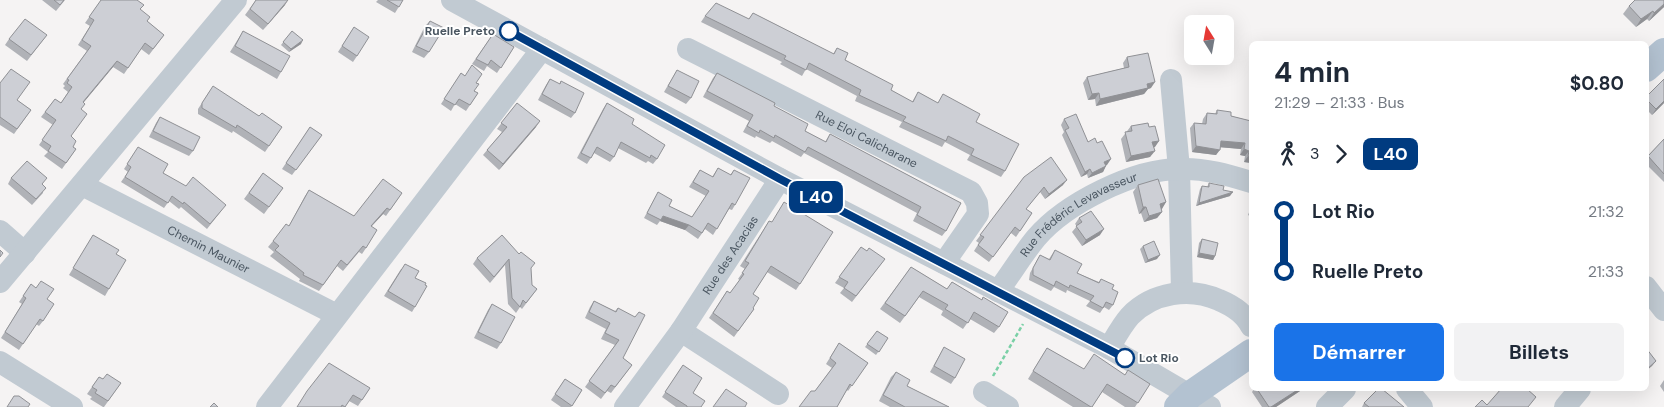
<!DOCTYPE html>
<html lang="fr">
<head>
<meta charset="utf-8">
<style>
  body { margin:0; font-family:"DM Sans",sans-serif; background:#f2f2f3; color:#1f2937; height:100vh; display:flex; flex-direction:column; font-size:19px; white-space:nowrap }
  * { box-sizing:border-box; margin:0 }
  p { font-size:16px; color:#747a83 }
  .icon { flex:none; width:28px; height:28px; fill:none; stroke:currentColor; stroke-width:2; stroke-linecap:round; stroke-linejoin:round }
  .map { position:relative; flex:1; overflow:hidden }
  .details { position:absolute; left:1249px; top:41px; width:400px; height:350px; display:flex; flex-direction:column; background:#fff; border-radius:8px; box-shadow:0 5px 20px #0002 }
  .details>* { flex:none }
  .badge { padding:0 10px; border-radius:8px; font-size:18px; line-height:32px }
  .needle { width:32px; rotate:349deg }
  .controls { position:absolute; left:1184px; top:15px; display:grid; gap:10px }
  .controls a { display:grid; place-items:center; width:50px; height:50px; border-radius:8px; background:#fff; box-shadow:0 5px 20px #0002; font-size:25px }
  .map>.badge { position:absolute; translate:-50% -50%; box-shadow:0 0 0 2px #fff }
  .legs { display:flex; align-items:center; gap:8px; height:55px; padding:0 25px; font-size:16px }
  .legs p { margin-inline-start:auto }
  .overview { display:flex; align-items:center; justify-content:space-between; height:85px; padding:0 25px }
  h1 { font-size:28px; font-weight:700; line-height:38px }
  .primary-button { display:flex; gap:10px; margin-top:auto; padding:10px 25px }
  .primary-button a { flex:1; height:58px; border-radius:8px; background:#1a73e8; color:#fff; font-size:20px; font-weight:700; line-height:58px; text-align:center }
  .primary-button a+a { background:#f2f2f3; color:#1f2937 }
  ul { padding:0 25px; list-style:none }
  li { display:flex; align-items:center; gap:18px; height:60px; font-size:19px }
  li i { display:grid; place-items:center; width:8px; height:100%; margin:0 6px; background:currentColor }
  li i::after { content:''; width:12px; height:12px; margin:-6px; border:4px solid; border-radius:50%; background:#fff }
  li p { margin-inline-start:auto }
  li:first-child i { background:linear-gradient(#0000 50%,currentColor 0) }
  li:last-child i { background:linear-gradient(currentColor 50%,#0000 0) }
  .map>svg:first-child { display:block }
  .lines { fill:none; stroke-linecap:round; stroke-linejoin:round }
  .path { stroke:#7ad0a6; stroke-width:2.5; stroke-dasharray:4 2.5; stroke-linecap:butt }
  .minor { stroke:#c1cad2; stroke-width:22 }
  .major { stroke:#b3c2d1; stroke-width:28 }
  .wall { fill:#b0b2b7 }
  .shaded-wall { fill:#909195 }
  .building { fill:#cdcfd5; stroke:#909195 }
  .line-1-casing { stroke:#fff; stroke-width:11 }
  .line-1 { stroke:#003b80; stroke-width:8 }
  .stop-1-dot { fill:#fff; stroke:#003b80; stroke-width:2.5 }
  .labels { text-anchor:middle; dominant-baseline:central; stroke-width:4; stroke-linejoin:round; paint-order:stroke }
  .stop-label { font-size:12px; font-weight:bold; fill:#4a5661; stroke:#fff; text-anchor:end }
  .street-label { font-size:12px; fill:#4a5661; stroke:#fff }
</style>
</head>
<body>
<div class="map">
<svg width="1664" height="407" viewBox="0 0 1664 407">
  <rect width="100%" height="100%" fill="#f5f3f3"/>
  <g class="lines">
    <!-- path -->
    <path class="path" d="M993,376l30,-52"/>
    <!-- minor -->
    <g class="minor">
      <path d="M452,0l328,179 329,169 101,59"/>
      <path id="s1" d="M688,49l283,143 6,11 1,11 -34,49"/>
      <path d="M1171,80l8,89 3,122"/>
      <path id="s2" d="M82,185l255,130"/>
      <path d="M0,231l25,22"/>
      <path d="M0,282l236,-282"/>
      <path d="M1646,287l18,23"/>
      <path id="s3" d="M998,291c13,-17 24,-36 38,-53 30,-35 98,-69 144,-69 25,-1 48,6 71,13"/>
      <path d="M681,331l97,63"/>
      <path d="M1109,348c6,-10 13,-23 21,-32 23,-24 60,-29 89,-16 12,5 26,14 32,26"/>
      <path d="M0,362l72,45"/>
      <path d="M1407,389l15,18"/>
      <path d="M984,392l24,15"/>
      <path d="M267,407l275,-358"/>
      <path id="s4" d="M625,407l56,-76 99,-152"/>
      <path d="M1327,407l18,-18"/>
      <path d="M1565,407l15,-18"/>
    </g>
    <!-- major -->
    <path class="major" d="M1646,68l18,-16
      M1178,407l12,-12 61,-42"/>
  </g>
  <!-- wall -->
  <path class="wall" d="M42,0h23l-9,11z
    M101,0l39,9 7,12 17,14 -15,20 -8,-6 -17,25 -11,-7 -30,36 -12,34 2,10 3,2 -14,20 -18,-13 4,-4 -9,-7 14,-20 -12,-8 14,-18 6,4 7,-11 -5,-4 2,-2 -2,-2 24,-33 -9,-6 12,-19 -5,-3z
    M256,0l29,5 -22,25 -18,-15z
    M378,0h25l-8,13 -19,-11z
    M1664,0v7l-15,14 -2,-2 -11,8 -13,-13 6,-8z
    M753,13l80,41 4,-6 8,12 46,30 21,12 6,-10 20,11 5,-9 33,28 29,49 -4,6 -34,-17 3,-5 -25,-13 -3,5 -43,-20 3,-5 -47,-21 2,-5 -51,-27 -4,7 -22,-12 2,-2 -81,-40 4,-6 44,3z
    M430,21l-1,31 -5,6 -12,-6 13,-26z
    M354,27l3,29 -4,6 -15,-10z
    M243,31l38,41 -4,7 -47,-27z
    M292,31l9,13 -12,8 -8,-7z
    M493,34l21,13 -17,26 -10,-7 -3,5 -12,-7z
    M47,35l-20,26 -22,-16 4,-6z
    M1127,57l24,31 -3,1 -4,5 -48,12 -1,-7 -7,1 -5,-17 4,-6 37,-9 -1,-5z
    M677,70l14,28 -5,6 -22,-12z
    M461,73l15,10 -2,8 4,2 -12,18 -11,-7 -4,7 -10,-7z
    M717,73l57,33 31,25 20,11 5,-8 131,69 -15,28 -4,5 -29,-15 4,-8 -113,-60 -3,4 -29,-16 -2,2 -14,-7 -1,2 -12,-6 6,-11 -46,-24 10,-19z
    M550,79l9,5 2,-3 14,32 -4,5 -33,-18 8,-15z
    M1664,79v24l-12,12 -6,-6v-12z
    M0,83l17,17 14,10 -17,24 -14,-9z
    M209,92l73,35 -17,25 -32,-21 -1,2 -34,-19v-5z
    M517,103l19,24 -37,43 -16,-15 19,-23 -5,-3z
    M607,103l25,21 25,35 -4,5 -5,-3 -2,2 -28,-15 -4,9 -4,5 -16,-9 -7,11 -10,-6 26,-49z
    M1217,110l14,6 20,5v42l-7,-1 1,-6 -5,-1 1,-6 -21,-2 -4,8 -24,-3 -2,-24 4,-5 8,1 1,-5 4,-6 8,1z
    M160,117l33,34 -4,5 -40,-19 7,-14z
    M1064,119l24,23 19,23h-1l-3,7 -15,6 -1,-4 -6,3 -19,-42 2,-3 -3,-7z
    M1131,126l18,1 10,14 -5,6 -4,10 -24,5 -5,-23z
    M310,127l12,8 -30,40 -10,-6z
    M1664,139v43l-18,-18v-6z
    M135,152l28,21 59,37 -15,19 -26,-22 -2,2 -10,-8 -5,7 -43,-26 7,-10 -4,-3z
    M718,168l12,7 4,-5 1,35 -3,5 -3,-1 -16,26 -8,-6 -7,10 -13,-9 -25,-9 -3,4 -13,-7 14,-26 11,14 23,11 14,-21 -17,-9 11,-17 12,7z
    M263,173l20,15 -19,26 -20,-15z
    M1024,177l39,8 -18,14 -5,-7 -14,17 6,4 -16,24 -5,-4 -22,29 -15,-11 5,-8 -3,-2z
    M11,178l31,7 1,8 -11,12 -24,-21z
    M1209,183l21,13 -34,10 4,-17 2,-3 5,1z
    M1138,185l28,17 -5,7 1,3 -5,6 -13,4 -3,-9 -2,1 -6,-22z
    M309,190l45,26 48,-23 -16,23 -3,-2 -12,13 -5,21 -4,6 -3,-2 -16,19 -6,-5 -18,25 -20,-10 1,-2 -30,-23 4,-4 -6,-5 5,-6 16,-15 16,-30z
    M1251,207v10l-3,-2z
    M1079,218l21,17 -18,11 -10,-14 5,-6 -2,-2z
    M769,221l31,63 -4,6 -29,-18 -14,22v14l1,1 -20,28 -25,-19 18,-27 3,2 10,-13 -2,-1 7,-10 -5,-3z
    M93,235l23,19 -7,35 -4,7 -36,-21z
    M502,235l30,50 5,4 -15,20 -2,-2 -4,6 -8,-9 -3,-39 -15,18 -17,-19 4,-6z
    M1202,239l13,17 -2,4 -16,-3 2,-14z
    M1143,246l14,13 -12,4 -5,-14z
    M861,247l6,4 18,8 -33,43 -12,-9 4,-5 -9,-5z
    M1055,250l22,23 22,9 2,-3 11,10 1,16 -4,5 -5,-3 -4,6 -14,-7 4,-5 -23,-11 -1,3 -12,-6 -3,4 -22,-11 1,-7 10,-18 9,4z
    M911,267l36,22 5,-7 29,18 18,27 -5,6 -24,-14 -7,10 -22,-14 2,-4 -24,-14 -19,26 -20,-14z
    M401,269l14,9v29l-3,5 -28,-16z
    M31,284l16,15 -4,22 -4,5 -3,-2 -17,26 -18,-12 21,-34 -3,-2z
    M594,301l21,10 3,-3 5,50 9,7 -21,28 -4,-2 -6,8 -16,-12 30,-42 -14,-6 5,-10 -21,-11 5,-11z
    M492,304l9,39 -4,6 -23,-11 14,-28z
    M877,331l11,7 -12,17 -11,-8z
    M839,343l29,20 -20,28 -1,-1 -10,17 -22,-16 17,-23 -6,-4z
    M944,347l11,31 -4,6 -21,-12z
    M1047,348l36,21 42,6 25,9 -15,23h-10l-23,-15 -10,15h-19l-45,-28z
    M683,365l10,28 8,14h-25l-14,-10z
    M896,372l11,14 42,21h-59l-11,-6 12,-24z
    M99,377l4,2 18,4 -17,24h-1l-13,-8 2,-2 -5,-3z
    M565,379l17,11 -11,17h-10l-10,-7z
    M1664,380v12l-4,-6z
    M370,388l-12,18 -9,-5 -4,6h-48z
    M1254,389h49l-27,18h-14l-10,-15z
    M1364,403l40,4h-42z"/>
  <!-- shaded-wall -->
  <path class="shaded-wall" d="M288,0l-3,5 -22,25z
    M1664,4v3l-15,14 5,-8z
    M1653,11l-6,8 -11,8 5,-8z
    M303,40l-2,4 -12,8 2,-3z
    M117,61l-4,6 -34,41 4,-6z
    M1155,82l-4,6 -3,1 -4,5 -48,12 4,-7 47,-15z
    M1099,93l-4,6 -7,1 4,-6z
    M1664,101v2l-12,12 4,-6z
    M540,121l-4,6 -37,43 4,-6z
    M1159,141l-4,6 -7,2 4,-7z
    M1221,141l24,2 -4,6 -24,-2z
    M1196,146l24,4 -4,5 -24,-3z
    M1244,149l5,2 -4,5 -5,-1z
    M1155,151l-5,6 -24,5 5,-6z
    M1248,156l3,1v6l-7,-1z
    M1111,159l-4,6 -6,2 3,-5z
    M1106,166l-3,6 -15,6 4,-5z
    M1090,169l-3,5 -6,3 4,-5z
    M1067,180l-4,5 -18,14 4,-5z
    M1233,192l-3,4 -34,10 3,-3z
    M1166,202l-4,7 -7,2 5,-7z
    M1143,207h3l-5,6 -2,1z
    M387,208l-4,6 -17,18 5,-6z
    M1162,212l-5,6 -13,4 5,-6z
    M663,216l26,9 -4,5 -25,-9z
    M1104,229l-4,6 -18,11 4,-6z
    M1199,253l16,3 -2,4 -16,-3z
    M1160,255l-3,4 -12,4 3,-3z
    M1656,361l-4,5 -6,5v-1z
    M1299,389h4l-27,18h-5z"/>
  <!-- building -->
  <path class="building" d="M54,0h10l-4,5z
    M101,0h36l7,5 -4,4 10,8 -3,4 17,14 -11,14 -8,-6 -17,25 -11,-7 -34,41 2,2 -4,5 6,5 -16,22 5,5 -3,6 3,2 -10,14 -18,-12 3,-5 -9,-6 14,-20 -11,-8 10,-13 6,4 11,-16 -5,-4 2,-3 -2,-1 24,-33 -9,-6 12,-20 -5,-3z
    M256,0h32l-20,24 -18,-15z
    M387,0h16l-4,7z
    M1635,0h29v4l-10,9 -1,-2 -12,8 -12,-13z
    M716,3l33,16 4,-6 81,41 3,-6 11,5 -3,7 48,25 -2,5 22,12 5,-10 20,11 5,-9 37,20 -4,8 43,22 -14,27 -34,-16 3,-6 -26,-13 -2,5 -43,-20 3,-4 -47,-22 2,-5 -52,-27 -3,7 -22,-11 2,-3 -81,-40z
    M25,19l22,16 -16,20 -22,-16z
    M430,21l14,7 -15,24 -13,-6z
    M354,27l15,10 -12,19 -15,-10z
    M243,31l47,25 -9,16 -46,-26z
    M292,31l11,9 -12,9 -8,-7z
    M493,34l21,13 -13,21 -10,-8 -3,5 -12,-6z
    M1148,53l7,29 -8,2 1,4 -48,11 -1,-6 -7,1 -5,-17 42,-10 -2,-10z
    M472,65l10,9 -6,9 3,1 -5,7 4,2 -8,12 -11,-6 -4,6 -11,-6 17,-26 4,3z
    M11,69l19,13 -13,18 14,10 -14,19 -17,-12v-34z
    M677,70l22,11 -8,17 -23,-12z
    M717,73l58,30 -1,3 34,18 -3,7 21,11 4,-8 131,69 -15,28 -29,-16 4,-8 -113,-60 -3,5 -30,-17 -1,3 -14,-8 -1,3 -12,-7 6,-11 -46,-24z
    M550,79l10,5 1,-3 23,12 -9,20 -33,-19z
    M1664,79v22l-8,8 -10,-10v-2z
    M213,86l46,30 3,-3 20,14 -13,19 -32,-21 -1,3 -34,-20v-5z
    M517,103l23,18 -37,43 -16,-14 20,-23 -6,-4z
    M607,103l27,16 -2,5 33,21 -8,14 -6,-4 -1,3 -29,-16 -7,15 -17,-10 -6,11 -10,-5z
    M1217,110l14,2v4l20,5v36l-3,-1 1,-5 -5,-2 1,-6 -24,-2 -1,9 -24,-4 -2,-23 12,1 1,-11 10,1z
    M1076,114l12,28 7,-4 2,5 5,-2 9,18 -7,3 2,4 -14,7 -2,-4 -5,3 -20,-42 4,-2 -5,-9z
    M160,117l40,20 -7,14 -40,-20z
    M1148,123l1,4 6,-1 4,15 -7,1 3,9 -24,5 -6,-24 7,-1 -1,-5z
    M310,127l12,8 -26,35 -10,-7z
    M1664,139v35l-16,-18z
    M138,147l30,17 -5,9 23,13 7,-9 33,28 -16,19 -26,-22 -1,2 -11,-8 -4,7 -43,-26 6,-10 -4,-3z
    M1051,157l16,23 -18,14 -5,-7 -18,22 6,4 -12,18 -5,-4 -22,30 -15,-12 6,-8 -4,-2 44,-58z
    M27,161l20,17 -5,6 4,4 -10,11 -25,-21z
    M718,168l13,7 3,-5 16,8 -15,27 -3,-2 -15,26 -9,-6 -6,10 -13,-8 -26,-9 -2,4 -14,-7 11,-21 14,8 -3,6 23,11 17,-26 -16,-9 7,-12 13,7z
    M263,173l20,15 -14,19 -20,-14z
    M383,179l19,14 -12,17 -3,-2 -16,18 6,4 -11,18 -3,-2 -16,19 -6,-5 -18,25 -20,-10 1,-2 -29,-23 4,-4 -6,-5 13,-17 3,2 20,-36 45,26z
    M1158,179l8,23 -6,2 2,8 -13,4 -3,-9h-3l-5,-22z
    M1209,183l15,3 -1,4 10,2 -34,11 3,-17 7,1z
    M784,202l49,30 -33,52 -29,-18 -18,28 6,4 -6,10 1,1 -16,22 -25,-18 14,-22 3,2 14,-19 -2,-1 7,-10 -4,-2 24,-40 3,1z
    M1091,211l13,18 -18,11 -10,-14 6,-4 -3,-4z
    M93,235l26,15 -3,4 10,6 -17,29 -36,-21z
    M502,235l17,19 2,-2 14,11 -4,5 1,17 5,4 -11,14 -3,-3 -3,7 -8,-9 -3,-39 -15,18 -17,-19z
    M1202,239l16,4 -3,13 -16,-3z
    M1154,241l6,14 -12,5 -5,-14z
    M861,247l6,4 2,-3 16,11 -29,37 -12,-8 4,-6 -9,-5z
    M0,250l3,3 -3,4z
    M1055,250l27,14 -5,9 22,10 2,-4 13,6 -2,4 6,3 -5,13 -7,-3 -3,6 -13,-7 4,-5 -24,-11 -1,3 -13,-7 -2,5 -21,-11v-7l7,-13 10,5z
    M405,264l14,7 -4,7 11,5 -1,2 2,1 -12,21 -27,-16z
    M911,267l36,22 5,-7 30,18 1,-3 25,15 -9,15 -25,-15 -6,11 -23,-14 3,-4 -25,-14 -18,25 -20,-13z
    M41,281l13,8 -7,10 7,5 -11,17 -3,-2 -17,25 -18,-12 21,-34 -3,-2 8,-12 5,4z
    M594,301l22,11 2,-4 17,9 4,-5 6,3 -22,43 9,7 -17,22 -4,-2 -6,8 -16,-12 30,-41 -14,-7 5,-10 -21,-11z
    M492,304l23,13 -14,26 -23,-11z
    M877,331l11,7 -9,14 -12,-8z
    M839,343l29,20 -16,23 -2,-2 -13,23h-38l12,-16h4l21,-28 -6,-5z
    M944,347l21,12 -10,19 -21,-12z
    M1047,348l37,21 10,-15 31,21 3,-5 22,14 -12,19 -31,-19 -15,23h-1l-58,-36z
    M1646,348l10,13 -10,9z
    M329,363l41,25 -8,12 -9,-5 -8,12 -3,-2 -1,2h-44l10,-16z
    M683,365l19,13 -9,15 12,8 -4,6h-14v-1l-22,-14z
    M896,372l14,8 -3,6 42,21h-44l-22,-12z
    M107,374l14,9 -13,18 -13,-8 2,-3 -5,-3 7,-10 4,2z
    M565,379l17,11 -10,16 -17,-12z
    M726,389l21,14 -2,4h-32z
    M1257,389h42l-28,18h-2z
    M1378,389h4l22,18h-35l-5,-4z
    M1501,389h26l9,8 -8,10h-53l7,-7 5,5z
    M14,396h5l11,8 -2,3h-21z
    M214,403l4,4h-8z"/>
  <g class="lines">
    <!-- line-1 casing -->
    <g class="line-1-casing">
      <path id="line-1" d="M509,31l271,148 345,179"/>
    </g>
    <!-- line-1 -->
    <use href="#line-1" class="line-1"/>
  </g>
  <!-- markers -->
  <g class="stop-1-dot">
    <circle cx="509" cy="31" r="9"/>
    <circle cx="1125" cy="358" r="9"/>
  </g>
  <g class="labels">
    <!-- stop labels -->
    <g class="stop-label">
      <text x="495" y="31">Ruelle Preto</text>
      <text x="1139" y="358" text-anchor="start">Lot Rio</text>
    </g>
    <!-- street labels -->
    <g class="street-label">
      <text stroke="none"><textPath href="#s1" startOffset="200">Rue Eloi Calicharane</textPath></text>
      <text stroke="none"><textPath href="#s3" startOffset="114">Rue Frédéric Levavasseur</textPath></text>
      <text stroke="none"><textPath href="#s2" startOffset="142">Chemin Maunier</textPath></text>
      <text stroke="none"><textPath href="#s4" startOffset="185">Rue des Acacias</textPath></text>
    </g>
  </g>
</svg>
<div class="controls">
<a><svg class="needle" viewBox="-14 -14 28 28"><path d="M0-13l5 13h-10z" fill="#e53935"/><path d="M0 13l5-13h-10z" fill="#747a83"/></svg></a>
</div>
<b class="badge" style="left:816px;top:197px;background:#003b80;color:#fff">L40</b>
<section class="details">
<div class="overview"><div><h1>4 min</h1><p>21:29 – 21:33 · Bus</p></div><b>$0.80</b></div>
<div class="legs"><svg class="icon" aria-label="walk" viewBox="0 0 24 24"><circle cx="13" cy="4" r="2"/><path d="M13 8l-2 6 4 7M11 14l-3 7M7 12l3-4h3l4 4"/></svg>3<svg class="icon" aria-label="forward" viewBox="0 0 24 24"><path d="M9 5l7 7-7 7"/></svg><b class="badge" style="background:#003b80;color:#fff">L40</b></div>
<ul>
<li><i style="color:#003b80"></i><b>Lot Rio</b><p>21:32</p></li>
<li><i style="color:#003b80"></i><b>Ruelle Preto</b><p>21:33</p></li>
</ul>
<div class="primary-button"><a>Démarrer</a><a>Billets</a></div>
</section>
</div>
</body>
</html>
